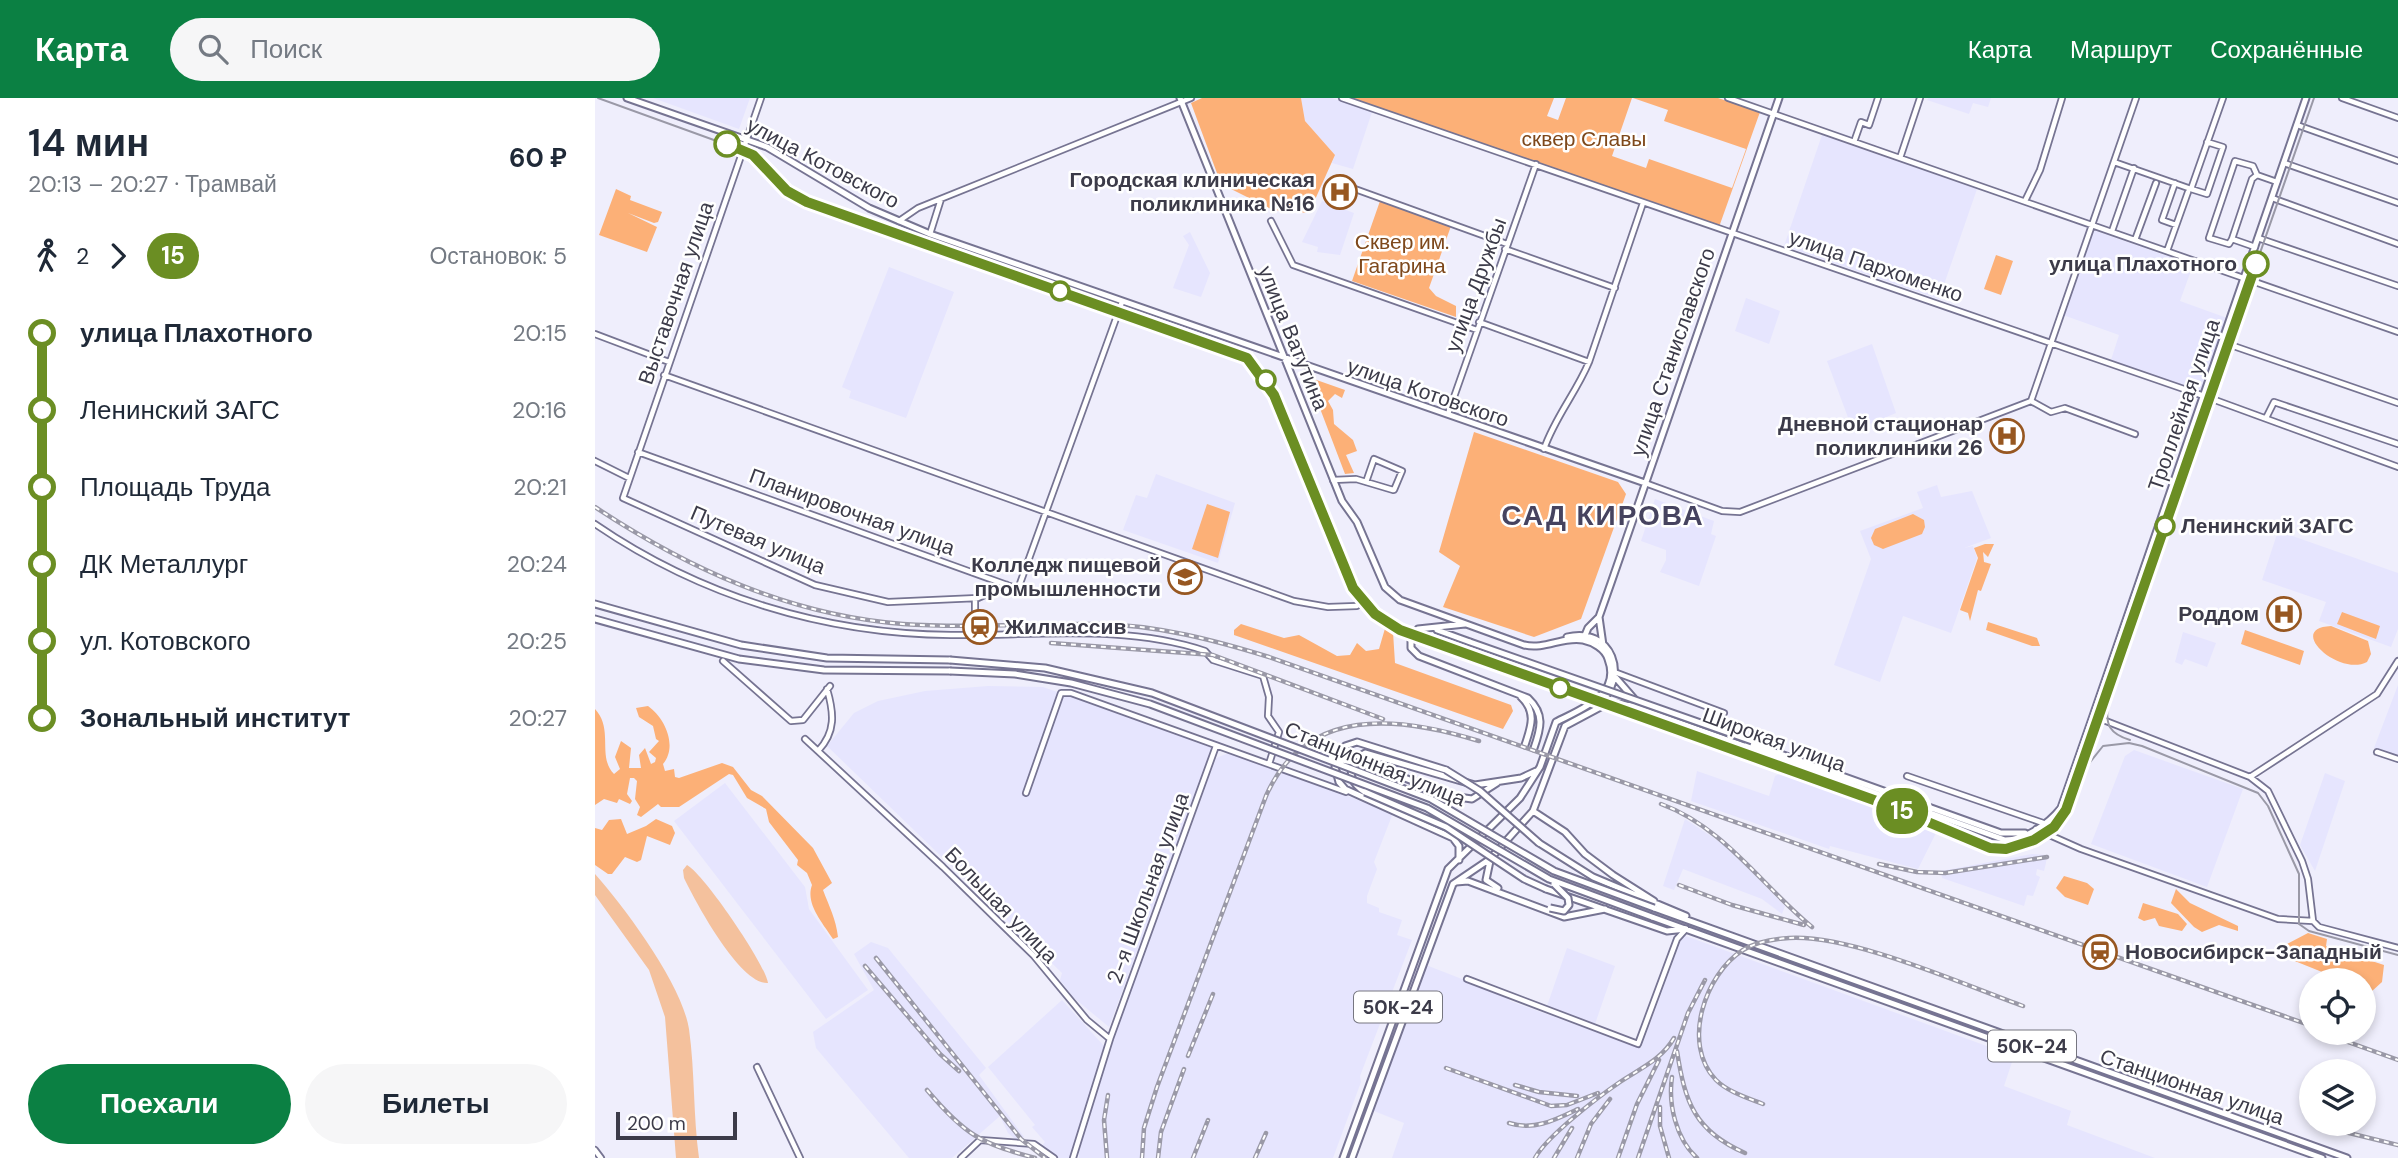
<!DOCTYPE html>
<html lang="ru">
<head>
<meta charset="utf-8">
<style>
  body { margin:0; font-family:"DM Sans",sans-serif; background:#f6f6f7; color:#1f2937; height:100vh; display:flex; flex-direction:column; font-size:26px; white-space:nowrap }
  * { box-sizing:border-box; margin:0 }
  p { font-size:23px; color:#747a83 }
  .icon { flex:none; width:38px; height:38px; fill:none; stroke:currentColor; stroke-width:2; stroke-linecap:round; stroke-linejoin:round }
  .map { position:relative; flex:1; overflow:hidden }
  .side { display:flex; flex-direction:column; background:#fff; width:595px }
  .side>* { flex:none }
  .badge { padding:0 14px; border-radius:23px; font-size:24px; line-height:46px }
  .buttons { position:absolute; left:1704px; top:870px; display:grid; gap:14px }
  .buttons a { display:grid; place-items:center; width:77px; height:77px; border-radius:50%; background:#fff; box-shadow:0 4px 10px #0003; font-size:35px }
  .scale { position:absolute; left:21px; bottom:18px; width:121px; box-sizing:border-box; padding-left:7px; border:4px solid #3c3b49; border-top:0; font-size:19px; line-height:24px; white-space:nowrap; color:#3c3b49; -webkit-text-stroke:5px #fff; paint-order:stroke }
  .map>.badge { position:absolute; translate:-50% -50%; box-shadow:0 0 0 4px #fff }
  .legs { display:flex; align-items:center; gap:10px; height:77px; padding:0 28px; font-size:23px }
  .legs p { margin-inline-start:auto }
  .overview { display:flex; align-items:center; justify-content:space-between; height:119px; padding:0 28px }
  h1 { font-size:38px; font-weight:600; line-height:52px }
  .button { display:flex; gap:14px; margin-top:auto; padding:14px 28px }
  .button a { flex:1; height:80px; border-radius:42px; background:#0b8043; color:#fff; font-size:28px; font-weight:600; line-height:80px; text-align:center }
  .button a+a { background:#f6f6f7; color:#1f2937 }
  ul { padding:0 28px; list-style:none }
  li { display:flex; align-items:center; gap:24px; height:77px; font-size:26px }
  li i { display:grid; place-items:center; width:10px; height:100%; margin:0 9px; background:currentColor }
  li i::after { content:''; width:18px; height:18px; margin:-9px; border:5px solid; border-radius:50%; background:#fff }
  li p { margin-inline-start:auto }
  li:first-child i { background:linear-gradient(#0000 50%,currentColor 0) }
  li:last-child i { background:linear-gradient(currentColor 50%,#0000 0) }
  header { display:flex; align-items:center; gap:42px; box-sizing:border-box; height:98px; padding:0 35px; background:#0b8043; color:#fff }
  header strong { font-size:33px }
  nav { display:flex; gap:38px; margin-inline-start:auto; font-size:24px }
  .search { width:490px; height:63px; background:#f6f6f7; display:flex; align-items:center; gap:18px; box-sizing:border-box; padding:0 24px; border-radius:38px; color:#747a83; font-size:26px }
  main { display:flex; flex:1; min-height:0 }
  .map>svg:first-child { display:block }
  .built { fill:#e6e5fe }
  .green { fill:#fcb077 }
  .water { fill:#f4c19d }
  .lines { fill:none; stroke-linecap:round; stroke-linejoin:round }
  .minor-casing { stroke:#767492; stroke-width:8 }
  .major-casing { stroke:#767492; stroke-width:9 }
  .minor { stroke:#fff; stroke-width:4.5 }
  .major { stroke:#fff; stroke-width:5 }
  .tram { stroke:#9a99a7; stroke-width:2 }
  .rail-casing { stroke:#9a99a7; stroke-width:4.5 }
  .rail { stroke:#fff; stroke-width:2; stroke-dasharray:5; stroke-linecap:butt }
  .major-bridge-casing { stroke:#767492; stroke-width:9; stroke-linecap:butt }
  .major-bridge { stroke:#fff; stroke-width:5 }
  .line-1-casing { stroke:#fff; stroke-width:16 }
  .line-1 { stroke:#6b8e23; stroke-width:10 }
  .stop-1-dot { fill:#fff; stroke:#6b8e23; stroke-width:3.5 }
  .labels { text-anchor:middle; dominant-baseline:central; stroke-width:5; stroke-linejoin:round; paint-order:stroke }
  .shield { fill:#fff; stroke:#767680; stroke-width:2 }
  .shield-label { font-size:19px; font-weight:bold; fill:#3c3b49 }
  .park-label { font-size:21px; fill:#7e481b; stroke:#fff }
  .street-label { font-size:21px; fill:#3c3b49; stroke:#fff }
  .poi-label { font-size:21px; font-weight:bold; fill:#3c3b49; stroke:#fff; text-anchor:end }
  .stop-label { font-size:21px; font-weight:bold; fill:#3c3b49; stroke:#fff; text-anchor:end }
  .district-label { font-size:28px; font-weight:bold; letter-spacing:2px; fill:#46435f; stroke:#fff }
</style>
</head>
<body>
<header>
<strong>Карта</strong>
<div class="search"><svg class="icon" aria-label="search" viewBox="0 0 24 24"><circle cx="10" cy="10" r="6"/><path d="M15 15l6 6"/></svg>Поиск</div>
<nav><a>Карта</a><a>Маршрут</a><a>Сохранённые</a></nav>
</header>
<main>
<section class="side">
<div class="overview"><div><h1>14 мин</h1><p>20:13 – 20:27 · Трамвай</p></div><b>60 ₽</b></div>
<div class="legs"><svg class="icon" aria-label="walk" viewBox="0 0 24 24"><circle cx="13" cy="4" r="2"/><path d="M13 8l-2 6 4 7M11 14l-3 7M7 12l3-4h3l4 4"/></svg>2<svg class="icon" aria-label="forward" viewBox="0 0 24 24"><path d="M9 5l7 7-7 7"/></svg><b class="badge" style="background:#6b8e23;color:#fff">15</b><p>Остановок: 5</p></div>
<ul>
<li><i style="color:#6b8e23"></i><b>улица Плахотного</b><p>20:15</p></li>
<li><i style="color:#6b8e23"></i><span>Ленинский ЗАГС</span><p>20:16</p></li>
<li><i style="color:#6b8e23"></i><span>Площадь Труда</span><p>20:21</p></li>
<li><i style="color:#6b8e23"></i><span>ДК Металлург</span><p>20:24</p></li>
<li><i style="color:#6b8e23"></i><span>ул. Котовского</span><p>20:25</p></li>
<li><i style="color:#6b8e23"></i><b>Зональный институт</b><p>20:27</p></li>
</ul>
<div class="button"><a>Поехали</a><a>Билеты</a></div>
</section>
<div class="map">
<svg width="1803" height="1060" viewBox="0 0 1803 1060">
  <rect width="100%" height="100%" fill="#efeefc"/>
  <!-- built -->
  <path class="built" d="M58,0h97l-11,31z
    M706,0h31l40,14 -19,57 -21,-6 3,-8 -30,-34z
    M1333,0h63l-3,9 -15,-4 -4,11 -42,-14z
    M1227,37l155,54 -38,110 -155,-53z
    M727,103l32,12 -14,42 -23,-3 1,-5 -16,-5z
    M1498,132l100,35 -13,36 47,17 -26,74 -90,-32 8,-25 -56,-20z
    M595,134l20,41 -9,24 -28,-9 16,-43 -6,-9z
    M294,169l65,25 -48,126 -57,-20 2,-7 -9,-4z
    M1151,200l34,13 -11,33 -34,-13z
    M1277,246l24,69 -43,18 -26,-70z
    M561,376l79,29 -17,60 -95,-33 13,-35 11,3z
    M1342,387l4,12 31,-6 19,47 -27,10 9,-2 4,12 -26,75 -48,-17 -23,66 -46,-17 37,-106 -11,-28 63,-23 -6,-16z
    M1060,401l59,22 -3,13 5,2 -17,50 -39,-14 6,-12v-10l-25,-9z
    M1683,433l120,42v56l-7,18 -72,-26 7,-19 -64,-22z
    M1588,534l33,11 -9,24 -22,-8 -3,6 -7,-3z
    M1803,587v71l-24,-8z
    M393,588l55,1 170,60 -104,280 -35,-29 -14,-18 2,-7 -235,-227 27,-33 24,-12 47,-10z
    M1539,652l109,39 -36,98 -116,-43 34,-88z
    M636,654l162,61 -19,49 3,7 -10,27v7l12,5v4l23,8 -5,15 15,5 -52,136 1,6 -28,76h-254v-7l31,-105 106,-288z
    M1102,673l72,25 6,-20 6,-3 158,54 -21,42 -88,-23 -1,3 -138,-48z
    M1730,675l20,8 -30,90 -15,-26z
    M130,685l80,104 4,22 59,81 -42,29 -152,-198z
    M1090,721l41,27 59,60 -3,8 -20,-15 -79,-30 -9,21 -11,-4z
    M1437,756l15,1 -1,8 -2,8 -7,-2 -1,6 4,2 -7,19 -6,-1 -3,11 -82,-28 -1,-7z
    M1088,837l331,121 -10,30 67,25 -4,14 88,33h-763l12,-35 -30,-12 52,-146 82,32 2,4 131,47z
    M276,844l17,6 98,120 -7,7 45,62 -8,3 -8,-7 -8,-17 -48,42h-43l-93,-110 -3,-16 61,-42 -20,-36z
    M972,850l48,18 -20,58 -48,-18z
    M467,902l43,47 -34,111h-14l-16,-11 4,-5 -13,-15 3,-2 -47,-58z"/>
  <!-- green -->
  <path class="green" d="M607,0h99l4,23 30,34 -26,58 -36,-3 -52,-26 -30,-81z
    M753,0h206l-7,18 11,4 8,-22h66l-20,58 34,12 3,-9 83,29 14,-39 -82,-28 4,-11 -35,-12h85l42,14 -41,115z
    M21,91l15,7 -1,4 32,12 -4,10 -4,1 -26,-10 29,14 -10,25 -48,-17z
    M785,103l71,25 -22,62 7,8 20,10v11l-104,-36z
    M1401,157l17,6 -12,34 -17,-6z
    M713,279l37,13 -3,8 -7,-4 -7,7 5,9 1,14 19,16 4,11 -11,4 8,18 -9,1z
    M879,334l144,50 8,12 -45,125 -47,18 -91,-30 17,-41 -21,-14z
    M612,406l23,8 -12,46 -26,-9z
    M1318,416l11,6 1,7 -3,7 -39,15 -9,-4 -3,-7 4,-9z
    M1390,446h9l-6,13 -5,-5 1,10 7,2 -10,27 -3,-1 -8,31 -2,-8 -8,-3 18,-52 -4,-10z
    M1747,514l38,14 -4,13 -39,-15z
    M1393,524l49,16 3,8h-8l-46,-16z
    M646,526l43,14 15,-3 38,21 13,-1 7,-12 9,8 13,-2 7,-24 7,7 2,31 116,42 2,6 -10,18 -269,-94v-5z
    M1736,528l37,15 3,13 -4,8c-28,15 -82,-34 -36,-36z
    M1650,532l59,21 -4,14 -59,-21z
    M53,608c17,12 30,40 15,58l2,7 9,-2 1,8 4,1 43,-15 11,4 18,23 11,6 51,52 19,35 -9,7c6,16 13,29 15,47l-5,2c-10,-16 -28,-35 -21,-54l-5,-12 -10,-8 1,-5 -29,-38 -3,-13 -19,-11 -14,-23 -4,-1 -50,33h-18l-3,-3 -17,13 -4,-2 3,-8 -5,-8 2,-18 -3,-3h-4l-3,16 5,7 -2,3 -11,-5 -2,4 -13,-4 -9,6v-96c19,20 2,48 19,65l6,-5 -5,-12 6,-16 10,7 -2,20h12l-2,-13 6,-7 6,16 4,-2 1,-4 -7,-6 10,-11 -3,-2 -3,-13 -14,-9 -3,-9z
    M26,721l6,15 19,-8 10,-7 16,7 3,7 -5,12 -23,-9 -6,24 -4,2 -12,-5 -13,17h-4l-13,-9v-37l7,2 7,-10z
    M1469,778l23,7 7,6 -6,16 -23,-8 -9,-9z
    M1581,791l14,14 48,23v5l-19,-6 -17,7 -8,-5 -23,-24z
    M1548,805l35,11 9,10 -5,7 -23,-5 -4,-8 -11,3 -6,-3z
    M1713,835l19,6 -1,7 58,19 -2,17 -11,10 -7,-3v-9h-22l-57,-23 2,-13z"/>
  <!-- water -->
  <path class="water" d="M92,767c17,9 79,100 81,118 -28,2 -73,-82 -84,-105l-1,-8z
    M0,776c30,34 87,110 94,155 6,43 4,86 10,129h-23l-11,-141 -16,-47 -54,-75z"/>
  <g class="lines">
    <!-- minor casing -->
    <g class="minor-casing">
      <path id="minor" d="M166,0l-138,400 192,87 73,17 90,-4 29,-13
        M747,0l862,298 194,71
        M1133,0l670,234
        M1747,0l56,20
        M1702,27l101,36
        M1259,44l7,-20 8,3 9,-27
        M1305,60l20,-60
        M1519,64l77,27 32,-91
        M1689,65l114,40
        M1580,85l-13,37 14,5
        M760,91l152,55
        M1596,91l16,5 16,-47 -16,-5
        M1677,100l126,46
        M1430,103l15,-31 22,-72
        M304,123l19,-13 273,-110
        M676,123l22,44 184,65
        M1517,133l22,-63
        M335,136l11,-35
        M1663,140l140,48
        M1637,141l-3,5 -20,-6 26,-77 18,5 4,9
        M1540,142l21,-57
        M1660,149l-23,-8 20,-60 5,-4 20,7
        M910,151l110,39
        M1572,153l21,-59
        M884,224l110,40
        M0,236l74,28
        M1627,244l176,61
        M69,277l630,226 34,6 29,-1
        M1436,303l105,-303
        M1436,303l20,11 14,-4 70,26
        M853,316l88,-250
        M1671,320l8,-16 124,42
        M949,351c11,-32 32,-56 45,-87l54,-159
        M43,354l380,137 104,-287
        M0,363l34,17
        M738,382l23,-1 37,11h1l8,-19 -28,-12 -8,23
        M1050,385l77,28 18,1 291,-111
        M0,426c105,72 229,110 356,111 83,1 174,-11 254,16l8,9 50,16 6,21 -1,19 11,16 -10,32
        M380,501v15
        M128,563l68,60 12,-1 27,-34
        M1022,575l107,40
        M1498,618l157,61 18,14 34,70 6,18 5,42
        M210,641l138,128 91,89 53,64 23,19
        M223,653c18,-19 16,-38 9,-62
        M1782,654l21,7
        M1312,678l136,47
        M1655,679l127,-83 21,-33
        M431,695l35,-100h10l275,99
        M1441,731l45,20 197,70 35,2 6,6 79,21
        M872,881l171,65 39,-105 9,-10
        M162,969l43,91
        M0,1052l6,8
        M366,1060l19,-18 54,4 20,14
        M478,1060l37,-119 106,-293"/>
    </g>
    <!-- major casing -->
    <g class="major-casing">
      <path id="major" d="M32,0l140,49 102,61 61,26 715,249
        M585,0l162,403 15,21 28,65 15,13 124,45c21,5 39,-9 59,-5 10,2 22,9 25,19 14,36 -27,50 -52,63l-16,45 -20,31 -72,71 -105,289
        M0,506l146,41 86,13 123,2
        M1004,519l4,28
        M0,521l144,40 85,11 126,1
        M870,526l-47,5 -7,9v10l8,8 109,42c17,16 13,30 6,50
        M842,532l33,12
        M972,539c45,-11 64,40 30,69
        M988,542l5,-12 11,-11 12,-34 168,-485
        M1021,580l20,23
        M926,599c16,15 10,30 4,48
        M1152,644l254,91h24
        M851,672l-89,-28 -12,4 -10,21 4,15 6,7 108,49 6,8v14
        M770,694c-13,-8 -17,-17 -11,-32l11,-7 110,32 46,-7 15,-7
        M856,698l21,3 25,-16
        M938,713l32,21 20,22 28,21 41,26
        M944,745l54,34 93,39
        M895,763l-4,19 12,8
        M861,784l12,-1 96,36 41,-8
        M951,791l121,42 19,-2
        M1059,810l693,250
        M1057,819l670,241
        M757,1060l101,-274 37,-25 43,-48 32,-85 43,-23 25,3 372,134c21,0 43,-16 56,-32l32,-92 213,-618"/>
    </g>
    <!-- minor -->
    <use href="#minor" class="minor"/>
    <!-- major -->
    <use href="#major" class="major"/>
    <!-- tram -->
    <path class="tram" d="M3,0l149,54c24,13 34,39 60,50l440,156 27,37 79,193 22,26 25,16 485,174 105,44 16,1 28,-9 20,-13 12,-17 248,-712
      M1513,607c-3,20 2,29 22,35
      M1492,668l16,-20 26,-3 13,3 116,47 10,13 31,68v50l10,7 89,24"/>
    <!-- rail casing -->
    <g class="rail-casing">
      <path id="rail" d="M0,409c94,62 194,108 308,117 65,5 130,-1 196,0 58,1 115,16 170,33l1043,369
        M456,545l162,12 170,64
        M1066,706c63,23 101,82 151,123
        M1284,766l38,8 28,1 102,-16
        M1084,787l53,20 72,20
        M281,860l145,181 24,19
        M270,868l75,88 19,17
        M1725,934l78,28
        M1082,953c8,52 18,80 68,102
        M593,958l25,-62
        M851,970l105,38 16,-1 31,-12
        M1077,979c-4,27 4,62 25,81
        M920,987l24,7 38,4
        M332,992c38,45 53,53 108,68
        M1168,1006c-15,-6 -35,-12 -47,-24 -35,-36 -11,-106 27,-130 13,-8 31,-11 46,-12 61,-4 173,46 234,68
        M1065,1009v19l9,32
        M914,1025c25,8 46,-3 69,-14
        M1750,1034l53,13
        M512,1060l-3,-38 4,-25
        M547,1060l2,-30 13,-41 109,-291c40,-91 133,-80 213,-55
        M563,1060l3,-26 23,-63
        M598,1060l15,-38
        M660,1060l11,-25
        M940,1060c12,-22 63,-61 85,-76 21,-14 41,-22 54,-44
        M959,1060l18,-30
        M982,1060l14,-34 19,-25
        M1023,1060l19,-54 22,-44
        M1043,1060l50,-145 17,-33"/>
    </g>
    <!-- rail -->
    <use href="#rail" class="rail"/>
    <!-- major-bridge casing -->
    <g class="major-bridge-casing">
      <path id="major-bridge" d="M875,544l282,99
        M355,562l95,8 107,25 279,106 123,72 100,37
        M355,573l65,3 56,9 79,21 277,104 122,71 103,38
        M736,660l43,8 77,30
        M851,672l34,21 59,52
        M770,694l81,35 78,52 22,10
        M955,810l14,3 5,-6 -1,-7 -14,-14"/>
    </g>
    <!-- major-bridge -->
    <use href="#major-bridge" class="major-bridge"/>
  </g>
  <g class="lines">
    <!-- line-1 casing -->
    <g class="line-1-casing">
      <path id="line-1" d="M132,46l26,11 34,36 20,11 440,156 27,37 79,193 22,26 25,16 485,174 105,44 16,1 28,-9 20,-13 12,-17 190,-546"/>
    </g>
    <!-- line-1 -->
    <use href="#line-1" class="line-1"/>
  </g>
  <!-- icons -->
  <defs>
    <g id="hospital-ring" transform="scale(1.75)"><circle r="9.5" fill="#fff" stroke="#975721" stroke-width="1.5"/><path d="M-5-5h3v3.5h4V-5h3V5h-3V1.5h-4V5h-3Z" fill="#975721"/></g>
    <g id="university-ring" transform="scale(1.75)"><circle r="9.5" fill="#fff" stroke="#975721" stroke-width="1.5"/><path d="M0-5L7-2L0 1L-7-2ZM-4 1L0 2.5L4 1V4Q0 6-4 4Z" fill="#975721"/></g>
    <g id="station-ring" transform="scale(1.75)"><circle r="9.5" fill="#fff" stroke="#975721" stroke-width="1.5"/><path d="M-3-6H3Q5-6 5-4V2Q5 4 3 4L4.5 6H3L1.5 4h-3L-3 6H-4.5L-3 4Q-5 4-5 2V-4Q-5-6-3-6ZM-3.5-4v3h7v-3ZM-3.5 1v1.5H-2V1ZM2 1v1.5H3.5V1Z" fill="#975721"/></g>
  </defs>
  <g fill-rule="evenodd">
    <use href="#hospital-ring" x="745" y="94"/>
    <use href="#hospital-ring" x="1412" y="338"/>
    <use href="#university-ring" x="590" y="479"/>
    <use href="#hospital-ring" x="1689" y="516"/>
    <use href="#station-ring" x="385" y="529"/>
    <use href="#station-ring" x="1505" y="854"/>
  </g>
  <!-- markers -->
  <g class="stop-1-dot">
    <circle cx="132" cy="46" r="12"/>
    <circle cx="1661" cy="166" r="12"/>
    <circle cx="465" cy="193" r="9"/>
    <circle cx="671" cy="282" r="9"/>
    <circle cx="1570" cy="428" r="9"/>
    <circle cx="965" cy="590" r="9"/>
  </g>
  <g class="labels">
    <!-- shield labels -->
    <g class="shield">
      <rect x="759" y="893.5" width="88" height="31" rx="5"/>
      <rect x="1393" y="932.5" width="88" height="31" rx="5"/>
    </g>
    <g class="shield-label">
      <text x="803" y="909">50К-24</text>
      <text x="1437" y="948">50К-24</text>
    </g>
    <!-- park labels -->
    <g class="park-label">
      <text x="989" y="41">сквер Славы</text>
      <text x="807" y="144">Сквер им.<tspan x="807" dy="24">Гагарина</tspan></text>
    </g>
    <!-- street labels -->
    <g class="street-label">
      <text transform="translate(228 65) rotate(28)">улица Котовского</text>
      <text transform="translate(1281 168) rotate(19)">улица Пархоменко</text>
      <text transform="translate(881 187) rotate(-70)">улица Дружбы</text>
      <text transform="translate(81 195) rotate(-71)">Выставочная улица</text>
      <text transform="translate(698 240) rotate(68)">улица Ватутина</text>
      <text transform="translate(1078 254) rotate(-71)">улица Станиславского</text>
      <text transform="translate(833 295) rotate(19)">улица Котовского</text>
      <text transform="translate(1589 307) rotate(-71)">Троллейная улица</text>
      <text transform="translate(257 414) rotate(20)">Планировочная улица</text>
      <text transform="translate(163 442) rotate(23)">Путевая улица</text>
      <text transform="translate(1179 642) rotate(20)">Широкая улица</text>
      <text transform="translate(780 666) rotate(22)">Станционная улица</text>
      <text transform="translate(553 790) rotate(-70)">2-я Школьная улица</text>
      <text transform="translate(406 807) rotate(46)">Большая улица</text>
      <text transform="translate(1597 989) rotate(19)">Станционная улица</text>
    </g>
    <!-- poi labels -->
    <g class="poi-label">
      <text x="720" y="82">Городская клиническая<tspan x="720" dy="24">поликлиника №16</tspan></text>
      <text x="1388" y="326">Дневной стационар<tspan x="1388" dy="24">поликлиники 26</tspan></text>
      <text x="566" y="467">Колледж пищевой<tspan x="566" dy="24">промышленности</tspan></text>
      <text x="1664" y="516">Роддом</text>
      <text x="410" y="529" text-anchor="start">Жилмассив</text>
      <text x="1530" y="854" text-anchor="start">Новосибирск-Западный</text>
    </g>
    <!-- stop labels -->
    <g class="stop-label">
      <text x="1642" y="166">улица Плахотного</text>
      <text x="1586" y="428" text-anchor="start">Ленинский ЗАГС</text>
    </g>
    <!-- district labels -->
    <g class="district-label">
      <text x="1008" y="417">САД КИРОВА</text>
    </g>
  </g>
</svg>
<div class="buttons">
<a><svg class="icon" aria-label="locate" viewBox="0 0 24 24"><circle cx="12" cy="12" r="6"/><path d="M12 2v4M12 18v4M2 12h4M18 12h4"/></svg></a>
<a><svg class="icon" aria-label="layers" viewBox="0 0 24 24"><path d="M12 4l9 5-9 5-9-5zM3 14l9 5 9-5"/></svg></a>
</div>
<div class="scale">200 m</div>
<b class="badge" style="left:1307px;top:713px;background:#6b8e23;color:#fff">15</b>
</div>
</main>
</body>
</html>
